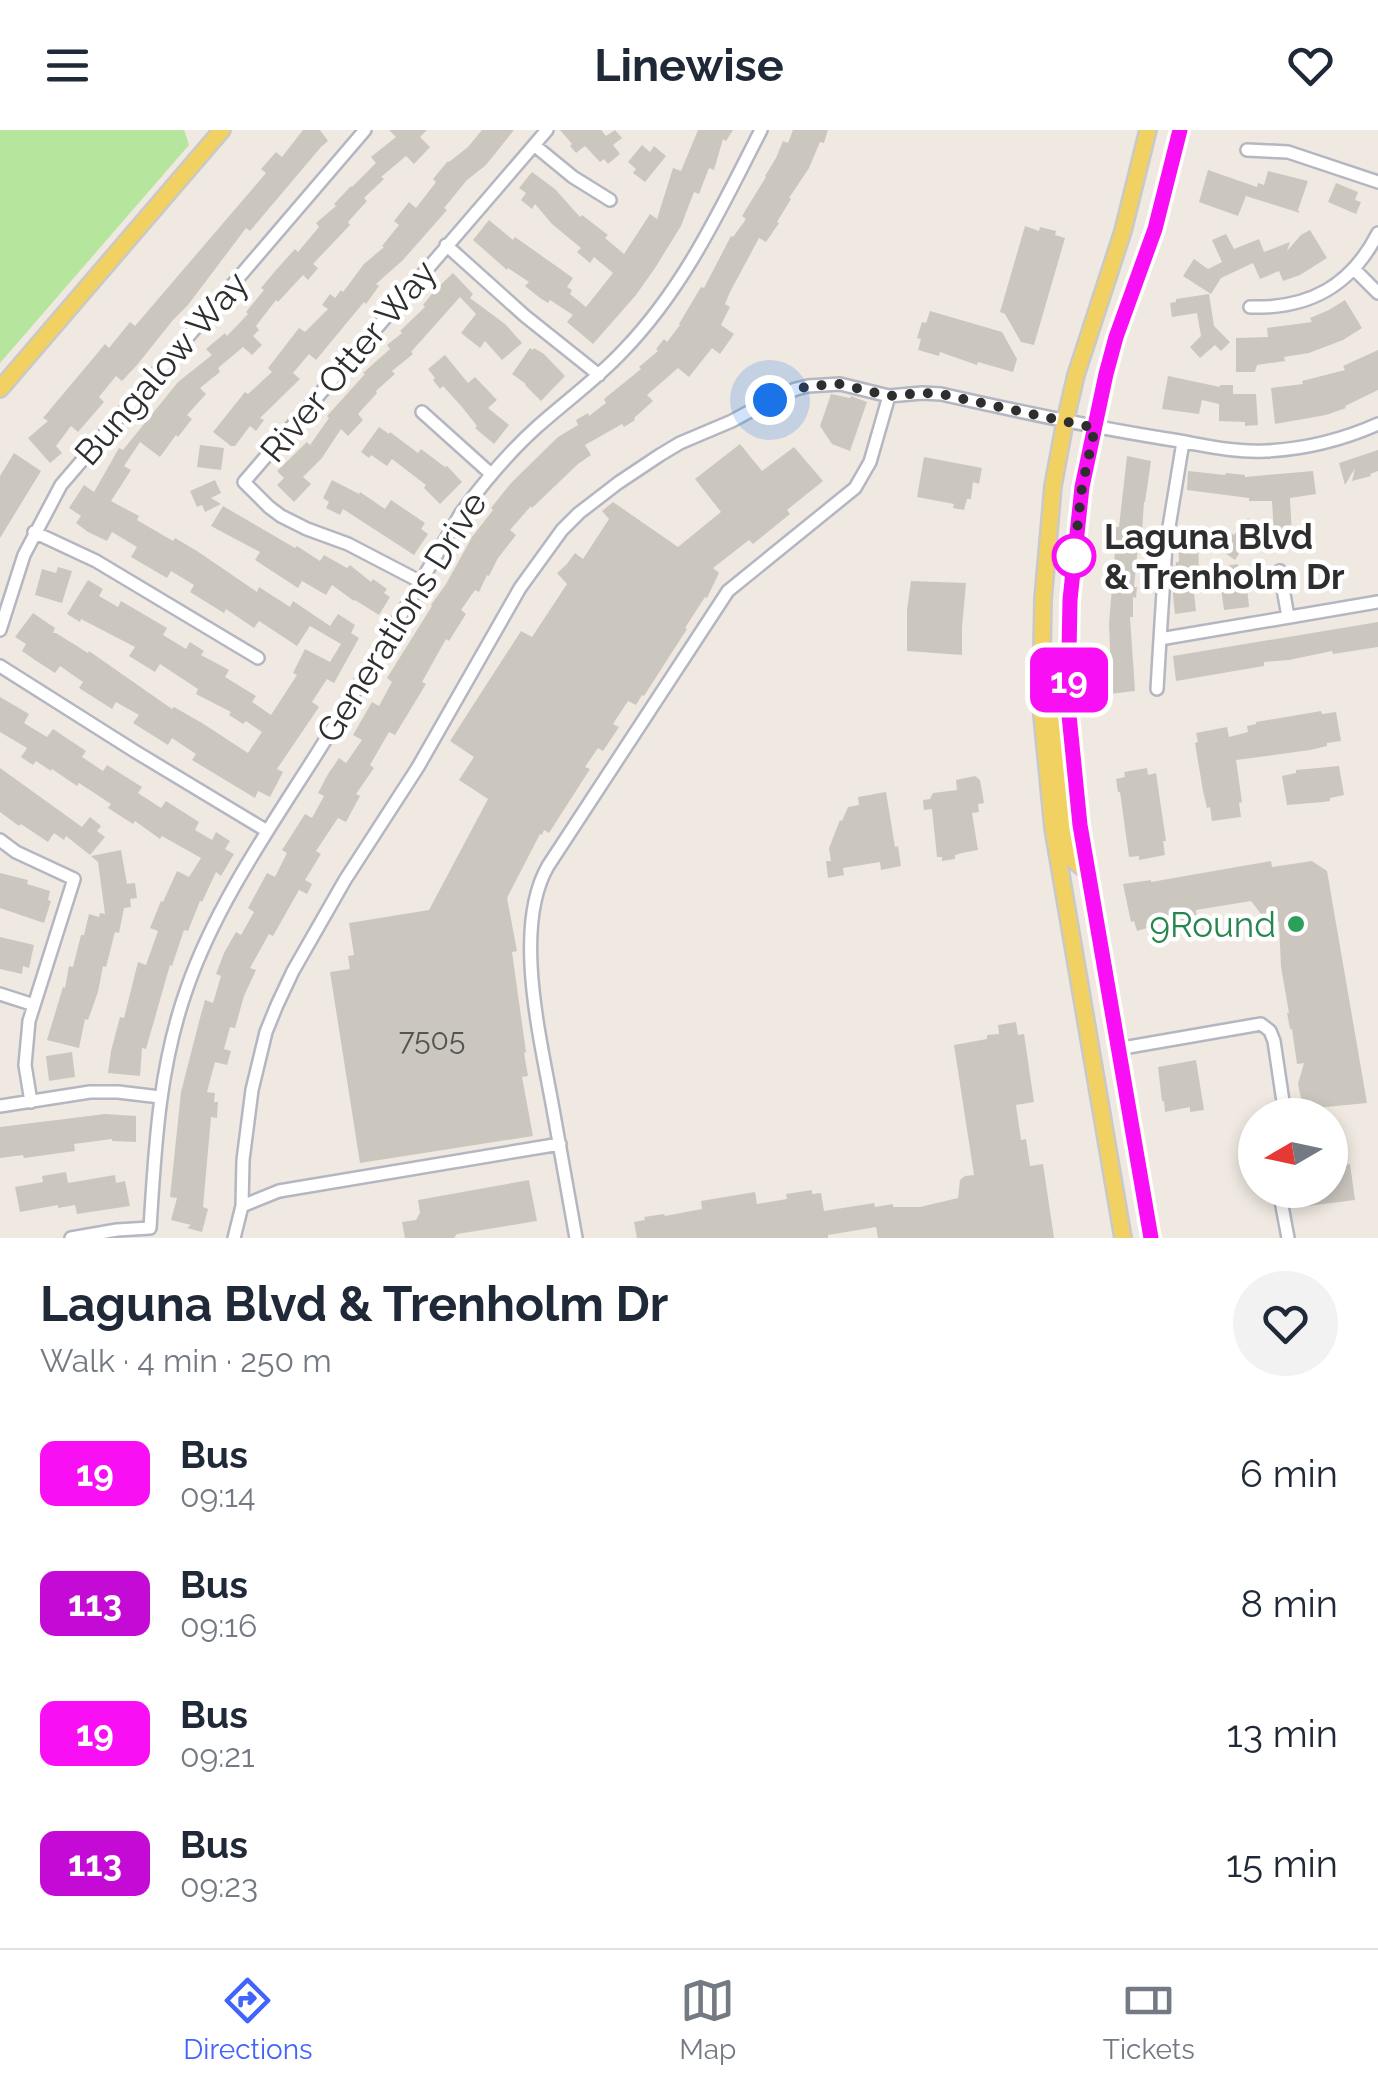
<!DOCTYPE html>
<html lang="en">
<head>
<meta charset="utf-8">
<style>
  body { margin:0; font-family:Raleway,sans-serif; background:#f2f2f3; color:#1f2937; height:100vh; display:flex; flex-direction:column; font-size:38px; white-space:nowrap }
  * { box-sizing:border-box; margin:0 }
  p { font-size:32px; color:#747a83 }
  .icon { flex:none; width:55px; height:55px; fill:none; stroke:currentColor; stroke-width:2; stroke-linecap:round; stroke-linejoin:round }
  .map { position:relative; height:1108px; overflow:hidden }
  .drawer { display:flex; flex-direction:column; background:#fff; flex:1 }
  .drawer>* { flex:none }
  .badge { padding:0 20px; border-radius:15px; font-size:35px; line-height:65px }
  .needle { width:65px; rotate:261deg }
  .fabs { position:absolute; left:1238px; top:968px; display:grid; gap:20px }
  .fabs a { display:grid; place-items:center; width:110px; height:110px; border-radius:50%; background:#fff; box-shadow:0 5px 15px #0003; font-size:50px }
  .you { position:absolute; width:50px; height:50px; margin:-25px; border:8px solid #fff; border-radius:50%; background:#1a73e8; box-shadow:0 0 0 15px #1a73e833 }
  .map>.badge { position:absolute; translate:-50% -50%; box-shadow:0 0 0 5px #fff }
  .round { display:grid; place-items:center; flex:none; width:105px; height:105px; border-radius:52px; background:#f2f2f3 }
  .head { display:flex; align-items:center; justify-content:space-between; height:170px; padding:0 40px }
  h1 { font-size:48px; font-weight:700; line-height:75px }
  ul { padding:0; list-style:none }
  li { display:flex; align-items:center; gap:30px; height:130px; padding:0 40px }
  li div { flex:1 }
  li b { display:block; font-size:38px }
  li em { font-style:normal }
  li .badge { min-width:110px; font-weight:700; text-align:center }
  header { display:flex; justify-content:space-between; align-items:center; height:130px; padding:0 40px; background:#fff; font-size:45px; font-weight:700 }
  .dock { display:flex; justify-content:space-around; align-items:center; height:140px; border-top:2px solid #e0e1e3; background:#fff; font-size:28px; color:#747a83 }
  .dock a { display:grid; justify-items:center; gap:5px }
  .dock .selected { color:#4264fb }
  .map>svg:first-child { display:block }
  .green { fill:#b6e59e }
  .building { fill:#cbc7bf }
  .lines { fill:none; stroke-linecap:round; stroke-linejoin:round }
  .minor-casing { stroke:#b4b7c1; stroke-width:16 }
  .major-casing { stroke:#c9c9c9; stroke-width:20 }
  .minor { stroke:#fff; stroke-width:11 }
  .major { stroke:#f2d163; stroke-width:15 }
  .line-casing { stroke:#fff; stroke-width:22 }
  .line { stroke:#f80ff3; stroke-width:15 }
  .walk { stroke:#2e2e2e; stroke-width:10; stroke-dasharray:0 18 }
  .stop-dot { fill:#fff; stroke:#f80ff3; stroke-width:5 }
  .leisure-dot { fill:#2e9e5b; stroke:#fff; stroke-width:4 }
  .labels { text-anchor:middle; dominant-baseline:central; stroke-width:9; stroke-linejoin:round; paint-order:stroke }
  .number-label { font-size:30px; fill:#555452 }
  .street-label { font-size:35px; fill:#2e2e2e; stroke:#fff }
  .stop-label { font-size:35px; font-weight:bold; fill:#2e2e2e; stroke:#fff; text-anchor:start }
  .leisure-label { font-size:35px; fill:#27864d; stroke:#fff; text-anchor:end }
</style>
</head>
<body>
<header><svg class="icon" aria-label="menu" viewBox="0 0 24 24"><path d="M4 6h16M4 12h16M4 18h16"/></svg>Linewise<svg class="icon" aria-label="heart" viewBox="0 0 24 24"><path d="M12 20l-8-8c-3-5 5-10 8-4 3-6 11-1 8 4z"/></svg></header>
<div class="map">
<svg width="1378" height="1108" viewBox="0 0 1378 1108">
  <rect width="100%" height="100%" fill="#efe9e1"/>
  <!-- green -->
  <path class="green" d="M0,0h184l5,15 -189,218z"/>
  <!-- building -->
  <path class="building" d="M303,0h17l8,11 -7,6 -71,84 -4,-3 -58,77 -15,15 -36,45 -15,16 -6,-5 -17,21 5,5 -26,30 -7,-6 -15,20 6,7 -12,10 -22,-25 20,-17 -5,-3 62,-74 4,4 21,-26 5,4 131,-153 -5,-4 15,-17 6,5z
    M389,0h38l-7,7 10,10 -16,17 -8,-8 -25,21 3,2 -20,19 3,3 -19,21 2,3 -37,39 5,4 -10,12 -5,-5 -25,27 -2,-2 -20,26 3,4 -6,6 9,9 -10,10 -9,-8 -25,21 2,4 -20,16 6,6 -19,21 5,4 -14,18 -2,-2 -16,22 -20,-15 -16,24 7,4 -20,31 28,15 -2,4 36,21 2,-3 22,13 60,41 2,-5 31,20 3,-6 37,25 8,-12 17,11 -4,8 8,5 -25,45 -7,-4 -15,23 7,5 -42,62 6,3 -13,25 -12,-6 -3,7 -63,-38 4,-6 -24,-16 -4,7 -35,-22 6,-8 -23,-13 -4,7 -33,-21 4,-6 -23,-16 -5,7 -20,-13 -13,-9 4,-7 -11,-7 18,-24 22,15 -2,5h3l32,20 1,-2 83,58 2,-2 28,16 46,30 14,-21 -16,-11 -3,3 -14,-9 2,-3 -35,-18 2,-5 -38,-25 -5,8 -26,-16 6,-9 -54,-28 -1,3 -13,-8 21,-34 15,9 -4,7 19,11 3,-6 46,27 -4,7 23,14 4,-7 14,9 -3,4 28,15 -4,7 31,19 -4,6 19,13 26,-40 -4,-2 12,-24 25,13 11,-18 -31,-18 -13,20 -38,-25 -5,7 -28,-19 -2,4 -34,-21 4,-7 -23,-14 -4,7 -36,-21 6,-10 -25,-15 -5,9 -19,-9 -12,-9 5,-7 -12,-8 15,-23 10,7 25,-44 4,2 55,-68 34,-27 -6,-6 19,-16 2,3 21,-22 -2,-2 18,-22 -3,-2 15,-18 19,-21 3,3 21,-25 -3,-4 20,-17 -2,-2 17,-18 1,1 24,-24 -5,-6 25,-20z
    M482,0h32l-28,35 -19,15 -23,28 3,2 -44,50 -27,24 3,2 -13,18 -2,-2 -48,58 -7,-6 -16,19 7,6 -40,39 4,2 -8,11 -6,-5 -15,20h-4l-18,-14 32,-40 3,2 24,-22 -4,-4 31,-40 6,4 23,-23 -6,-4 8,-11 5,4 6,-8 2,2 21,-28 20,-17 -2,-1 17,-21 -5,-4 15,-19 7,6 20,-26 -3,-3 15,-18 1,1 19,-15z
    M560,0h41l5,6 9,-6 7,8 -9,7 7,9 -12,10 -4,-5 -4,3 -15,-16 -9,7 -6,-7 2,-2z
    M698,0h35l-7,11 -3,-2 -9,31 -5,-2 -10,26 -5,-2 -13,34 -26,42 -19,27 -43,49 -26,-22 6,-7 -23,-15 -2,3 -8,-5 -15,-12 4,-4 -21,-14 -1,2 -34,-30 16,-20 24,20 2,-3 58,41 -6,9 5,3 -2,4 16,13 27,-34 -19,-16 -4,6 -13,-11 4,-4 -29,-24 -17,-20 -3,5 -11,-9 5,-7 -7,-5 13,-16 23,17 25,28 2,-2 26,20 -3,3 19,16 26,-40 7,5 16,-51 8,3z
    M793,0h35l-4,13 -4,-1 -11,26 -20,30 2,1 -14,23 2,1 -13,19 -7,-4 -29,54 -5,12 5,3 -9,18 13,9 -14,20 -8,-6 -23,29 -11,-9 -31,27 6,6 -19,17 1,2 -11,7 -2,-3 -37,21 6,10 -13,9 -46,44 -1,-2 -21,24 6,5 -18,23 -9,18 -2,-1 -8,17 -4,-2 -14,20 5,4 -17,27 -3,-2 -24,43 4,2 -31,51 -6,-3 -19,33 4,3 -18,26 4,2 -14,26 -8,-4 -22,33 5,3 -16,26 7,4 -5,10 -8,-4 -26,46 -4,-2 -19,34 6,2 -12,26 -9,32 -5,-1 -6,22 7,2 -4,14 -12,-3 -8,30 8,1 -1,9h4l-1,16 -6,-1 -8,90 5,2 -6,23 -15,-4 4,-3 -20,-5 6,-22 -7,-1 11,-105 19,-74 5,-18 8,3 8,-27 -5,-2 8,-21 12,-21 5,3 13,-23 -6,-4 19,-35 8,4 12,-24 -5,-3 23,-36 7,4 12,-22 -6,-3 10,-19 11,-16 7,5 16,-23 -9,-5 19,-33 7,4 13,-24 -5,-4 45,-72 -1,-1 15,-21 26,-47 21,-27 -2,-2 20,-25 47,-46 20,-12 -2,-5 12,-7 1,3 17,-13 -2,-4 37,-30 -2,-2 19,-16 -2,-2 8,-10 3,3 13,-17 -1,-1 22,-37 3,1 27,-52 2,1 13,-18 -4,-3 24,-39 -1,-1 11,-18 7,-17 5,2z
    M642,15l8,7 4,-6 12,10 -21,26 -12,-9 3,-4 -8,-7z
    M1208,40l49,17 1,-4 6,2 4,-14 40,10 -10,29 2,3 -54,-17 -8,20 -39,-14z
    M1336,53l22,9 -3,8 6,2 -5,12 -28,-12z
    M1025,96l14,5 1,-4 16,4 -1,4 10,3 -31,107 -13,-3 -16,-28 -5,-2z
    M1310,100l17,28 -27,17 -17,6 -4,-10 -19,8 -7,-16 -32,15 -10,16 -28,-18 11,-17 14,10 14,-7 -10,-22 14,-6 8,15 25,-10 5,13 26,-10 -3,9 14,-16z
    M453,143l20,21 -3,4 35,26 17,19 -20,17 -17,-19 -5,7 -19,-15 15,-19 -16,-17 -49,55 2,2 -21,17 3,3 -19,17 1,2 -19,21 5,6 -15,16 -7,-7 -19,29 -19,19 8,7 -17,18 -17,-17 7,-7 -7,-7 30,-29 3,3 19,-27 -2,-2 38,-42 -2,-1 27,-24 -3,-4 15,-12 -2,-2 25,-24 -2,-2 11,-14z
    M1209,164l5,32 16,16 -9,9 -6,-6 -15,13 -10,-11 11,-11 -4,-23 -25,4 -2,-14 6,-1v-3z
    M1345,170l17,28 -19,12 -34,13 -25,4 1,4 -28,4 -2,7h-19v-34l32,-1 -1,-9 45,-6 -2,-4 19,-8z
    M930,181l72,21 15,27 -4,13 -35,-10 -1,3 -37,-13 -1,4 -21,-6 3,-11 -4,-1 5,-16 4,1z
    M530,218l3,2 1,-2 10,6 21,22 -24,25 -16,-16 1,-1 -14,-10z
    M1378,220v40l-33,16 1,2 -20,7 -51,9 -4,-36 32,-4 -1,-3 43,-11 -2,-4z
    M445,225l23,28 7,-6 22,23 -9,8 21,17 -15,19 -19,-16 2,-2 -15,-19 -19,-21 -3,3 -7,-9 2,-2 -7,-9z
    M1168,246l52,11v-2h13v9h23l2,31 -13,1v-4l-26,-1v-17l-17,-4 -3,14 -37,-5z
    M831,264l19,4 1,-2 16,6 -17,49 -18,-7 -12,-18z
    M379,297l10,7 1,-2 28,21 3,-4 24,18 2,-1 15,16 -22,22 -16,-16 2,-3 -34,-26 -5,7 -16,-11 -2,3 -8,-6z
    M740,314l22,27 32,-24 29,34 -36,29 3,4 -37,30 -4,-4 -36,28 6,5 -12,25 -2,-1 -20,31 2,1 -43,67 -2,-1 -6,10 -8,-4 -15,23 6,3 -16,24 -5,-3 -13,19 5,2 -41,64 -5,-3 -2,5 -2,-1 -33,64 10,53 -5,1 14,100 -2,1 4,23 -6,1 11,59 -173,27 -30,-191 20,-3 -2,-13 6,-1 -5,-32 80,-13 59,-111 -29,-19 15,-23 -24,-16 71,-110 11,6 35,-53 -10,-11 10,-9 8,-11 8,6 26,-40 -7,-8 11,-9 65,45 43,-35 -26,-33z
    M200,315l24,3 -3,22 -24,-3z
    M1378,320v21l-8,3 1,2 -19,5 3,-13 -10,17 -6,-22z
    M14,323l27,18 -41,67v-62z
    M1127,326l24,5 -6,41h-1l-3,45h-3l-4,40h3l-1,11 -3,-1v20h-3l5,74 -26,3 -2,-21h4l-2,-50 6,-71v-25h4z
    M924,327l58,11 -3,16 -6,-2 -2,17h-4l-3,11 -11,-2 1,-4 -37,-7z
    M1188,341l37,4 1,-2 19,2v2l68,-6 3,23 -26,4 2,37h-18l-2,-34h-23v-3l-62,-8z
    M215,350l6,13 -10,5 10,6 -16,8 -3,-7 -5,2 -7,-16z
    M332,350l27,14 1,-2 25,17 6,-9 34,23 -4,6 7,5 -14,21 -71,-46 -3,6 -14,-7 3,-6 -6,-4z
    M223,376l72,42 2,-2 23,15 4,-6 23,13 3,-3 21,17 2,-3 14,10 -3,4 6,4 -11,18 -24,-15 -1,1 -22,-16 -6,10 -24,-14 -4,7 -43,-28 5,-8 -49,-26z
    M1248,388l18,14 -12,15 -7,-6 -12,19 -19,-13 11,-17 7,5z
    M1178,409h20l1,34 -1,10h-5l3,28 -21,3 -2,-18 3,-34h3z
    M1238,434l3,24h6l2,19 -25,3 -6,-43z
    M58,437l14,4 -10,32 -27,-8 7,-26 14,4z
    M911,451l55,2 -4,45v27l-55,-4v-41z
    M1378,492v25l-45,7 -1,-3 -43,9 -25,2v4l-88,15 -3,-25z
    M0,567l29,17 -5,9 8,5 15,9 6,-8 33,22 -4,6 21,14 4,-6 35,22 -4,6 23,15 5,-7 33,21 -4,8 17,10 4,-8 14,9 -5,8 9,5 -13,22 -5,-4 -14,30 -2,-1 -12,30 -4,-1 -12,36 -2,-1 -24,84 -4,-1 -2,28 -32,-3 3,-22 9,-34 4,1 14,-56 8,3 12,-34 -8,-3 11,-27 2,1 14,-31 12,6 12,-19 -39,-22 -2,3 -25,-18 -2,3 -25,-16 3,-4 -32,-21 -2,3 -25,-17 -1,2 -15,-10 -3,4 -12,-8 6,-9 -27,-16z
    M1321,581l1,3 14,-2 5,29 -14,2v3l-17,4 -74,10 6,42 -3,1 2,14 -29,4 -2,-14 -3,1 -4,-17 -8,-48 3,-1 -2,-9 31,-6 2,10 19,-5 -1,-6 9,-2v-2z
    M1339,636l5,29 -14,3v3l-7,1 -36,3 -5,-29 14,-3v-3z
    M0,638l82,59 8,-10 11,9 -4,5 8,6 -15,18 -24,-19 -2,4 -10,-7 -6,9 -27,-18 -2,2 -19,-14z
    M1147,638l1,7 8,-2 10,68h-3l2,14 -26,5v-4l-10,1 -9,-65h-2l-2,-13 9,-2 -1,-5z
    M975,646l5,4 4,23 -6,1 1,8 -7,1 6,37 -16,3 -7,2v4l-13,2v-4h-5l-5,-48 -8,1 -1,-10 7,-1 3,-6 24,-3 -1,-10z
    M886,662l9,55 3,-1 3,20 -20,4 -1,-8 -37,6 1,7 -16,3 -2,-17h5l-2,-13 11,-28 2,1 6,-14 11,-2 -1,-8z
    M121,720l6,34 8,-1 2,15 -7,1 1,8 -7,1 -5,25 -4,-1 -9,35 -3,-1 -5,26 -10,28 -3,-1 -6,29 -32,-8 16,-53 2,1 4,-22 4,1 8,-32h3l5,-21 10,3 1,-4 5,1 -7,-52 -7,-6z
    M1271,731l1,6 40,-6 15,10 40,232 -52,5 -14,-10 -3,-14 6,-21 -7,1 -5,-35h-2l-3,-16h2l-8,-46 -2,-45 -18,-8 -10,-13 -55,9 1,9 -16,3 -1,-4 -43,13 -3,-10 -3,1 -8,-38 28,-4v2z
    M0,743l28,7 -1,4 23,7 -2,9 3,1 -7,22 -44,-15z
    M0,807l34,8 -5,23 -6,-2 -1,8 -22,-5z
    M1016,892l2,13 6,-1 10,68 -18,3 5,35 5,-1 4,27 13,-2 11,74h-176l-2,-11 -48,8v3h-191l-3,-16 11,-2 -1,-3 20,-3 1,2 37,-7 -1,-8 54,-9 2,12 30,-5 -1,-5 26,-4v4l9,-1 3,18 50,-8 1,4 18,-3v3h27l38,-9 2,-18 5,-4 9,-1 -20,-130 33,-6v-4l12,-1 -1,-9z
    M72,922l3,25 -26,4 -3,-25z
    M1196,930l8,50 -14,2v-5l-25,5 -1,-11h-2l-4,-34z
    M105,984l31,2v26l-24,-1v-2l-38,5 1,7 -51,7 -1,-3 -23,3v-31z
    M1350,1034l5,36 -63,8 -3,-18h41v-22z
    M66,1042l2,11 47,-8 1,8 9,-2 5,25 -53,8 -2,-9 -17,3v-3l-38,7 -5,-25 28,-5 -1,-6z
    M529,1050l8,41 -80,13 -3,4h-49l-3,-16 14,-2 4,-7 -2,-13z"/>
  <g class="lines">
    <!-- minor casing -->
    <g class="minor-casing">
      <path id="minor" d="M534,15l39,32 37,23
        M1247,20l41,2 90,30
        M446,115l79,71 74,59
        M1355,140l23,23
        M1250,177c59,2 101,-21 128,-74
        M422,282l69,62
        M34,402l62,29 162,97
        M1280,441l8,46
        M421,452l-73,-38 -41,-15 -26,-13 -12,-9 -25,-25 303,-352
        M0,500l24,-75 37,-70 304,-355
        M1160,509l6,-94 17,-103
        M0,536l136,86 131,79
        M1157,559l3,-50 218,-37
        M0,710l16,12 58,27 -45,142 -4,44 6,37
        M0,864l34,11
        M1117,919l144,-25 9,7 4,10 11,74
        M0,976l90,-14h28l42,5
        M1279,1060l9,48
        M242,1076l37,-15 281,-47
        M71,1108l46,-8 33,-2c5,-81 9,-162 37,-240 29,-83 82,-159 129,-233 50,-80 98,-161 145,-242 23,-31 47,-60 76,-86 29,-26 60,-48 86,-76 62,-64 98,-143 138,-221
        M234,1108l8,-32 1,-46 9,-70 14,-58 11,-27 16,-34 52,-91 73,-113 102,-179 42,-58 17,-17 39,-30 42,-28 20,-12 52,-22 46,-25 18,-7 12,-3 32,-2 49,12 33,-3 19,1c75,17 150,33 226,45 33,5 66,14 99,12 40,-2 76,-11 112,-27
        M576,1108c-8,-43 -15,-86 -23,-129 -12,-68 -41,-181 -5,-243l180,-275 127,-103 15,-26 19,-66"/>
    </g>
    <!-- major casing -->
    <g class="major-casing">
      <path id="major" d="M0,259l222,-259
        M1041,575l8,4 8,12 8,92 8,47 15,12
        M1123,1108l-70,-410 -12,-123 2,-106 10,-113 12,-64 11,-47 47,-144 25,-101
        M1151,1108l-71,-413 -12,-120 2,-105 11,-113 25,-114 10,-36 39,-108 25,-99"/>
    </g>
    <!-- minor -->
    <use href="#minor" class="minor"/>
    <!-- major -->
    <use href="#major" class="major"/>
  </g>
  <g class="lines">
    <!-- line casing -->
    <g class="line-casing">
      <path id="line" d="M1151,1108l-71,-413 -12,-120 2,-105 12,-113 24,-113 10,-37 39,-108 25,-99"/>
    </g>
    <!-- line -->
    <use href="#line" class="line"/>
    <!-- walk -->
    <path class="walk" d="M770,270l38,-14 32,-2 49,12 33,-3 19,1 154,34 -13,59 -8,69"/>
  </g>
  <!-- markers -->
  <circle class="stop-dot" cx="1074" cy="426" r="20"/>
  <circle class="leisure-dot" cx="1296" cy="794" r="10"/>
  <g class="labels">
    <!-- number labels -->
    <g class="number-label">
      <text x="432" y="909">7505</text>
    </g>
    <!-- street labels -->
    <g class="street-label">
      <text transform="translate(348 231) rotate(-50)">River Otter Way</text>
      <text transform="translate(161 238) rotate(-49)">Bungalow Way</text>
      <text transform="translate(401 487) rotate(-58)">Generations Drive</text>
    </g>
    <!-- stop labels -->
    <g class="stop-label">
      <text x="1104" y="406">Laguna Blvd<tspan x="1104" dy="40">&amp; Trenholm Dr</tspan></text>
    </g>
    <!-- leisure labels -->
    <g class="leisure-label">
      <text x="1276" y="794">9Round</text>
    </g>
  </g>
</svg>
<div class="fabs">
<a><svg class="needle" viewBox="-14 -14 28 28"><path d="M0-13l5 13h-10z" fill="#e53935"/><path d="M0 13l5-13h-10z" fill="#747a83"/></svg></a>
</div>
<div class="you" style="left:770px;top:270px"></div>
<b class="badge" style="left:1069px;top:550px;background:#f80ff3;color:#fff">19</b>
</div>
<section class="drawer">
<div class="head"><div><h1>Laguna Blvd &amp; Trenholm Dr</h1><p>Walk · 4 min · 250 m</p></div><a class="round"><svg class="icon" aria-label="heart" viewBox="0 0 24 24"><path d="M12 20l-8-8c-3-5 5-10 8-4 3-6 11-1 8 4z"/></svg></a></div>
<ul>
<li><span class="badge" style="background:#f80ff3;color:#fff">19</span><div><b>Bus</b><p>09:14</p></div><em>6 min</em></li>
<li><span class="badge" style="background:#c40bd5;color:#fff">113</span><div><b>Bus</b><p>09:16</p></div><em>8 min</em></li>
<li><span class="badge" style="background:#f80ff3;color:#fff">19</span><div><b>Bus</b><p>09:21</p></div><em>13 min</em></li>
<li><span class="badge" style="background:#c40bd5;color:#fff">113</span><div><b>Bus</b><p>09:23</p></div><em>15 min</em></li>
</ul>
</section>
<nav class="dock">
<a class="selected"><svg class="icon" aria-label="directions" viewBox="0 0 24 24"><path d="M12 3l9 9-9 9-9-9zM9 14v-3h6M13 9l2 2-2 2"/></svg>Directions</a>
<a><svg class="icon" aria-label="map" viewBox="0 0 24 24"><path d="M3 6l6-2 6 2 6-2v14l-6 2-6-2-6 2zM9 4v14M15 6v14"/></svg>Map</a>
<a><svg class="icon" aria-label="tickets" viewBox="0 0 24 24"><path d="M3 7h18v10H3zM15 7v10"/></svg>Tickets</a>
</nav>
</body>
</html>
